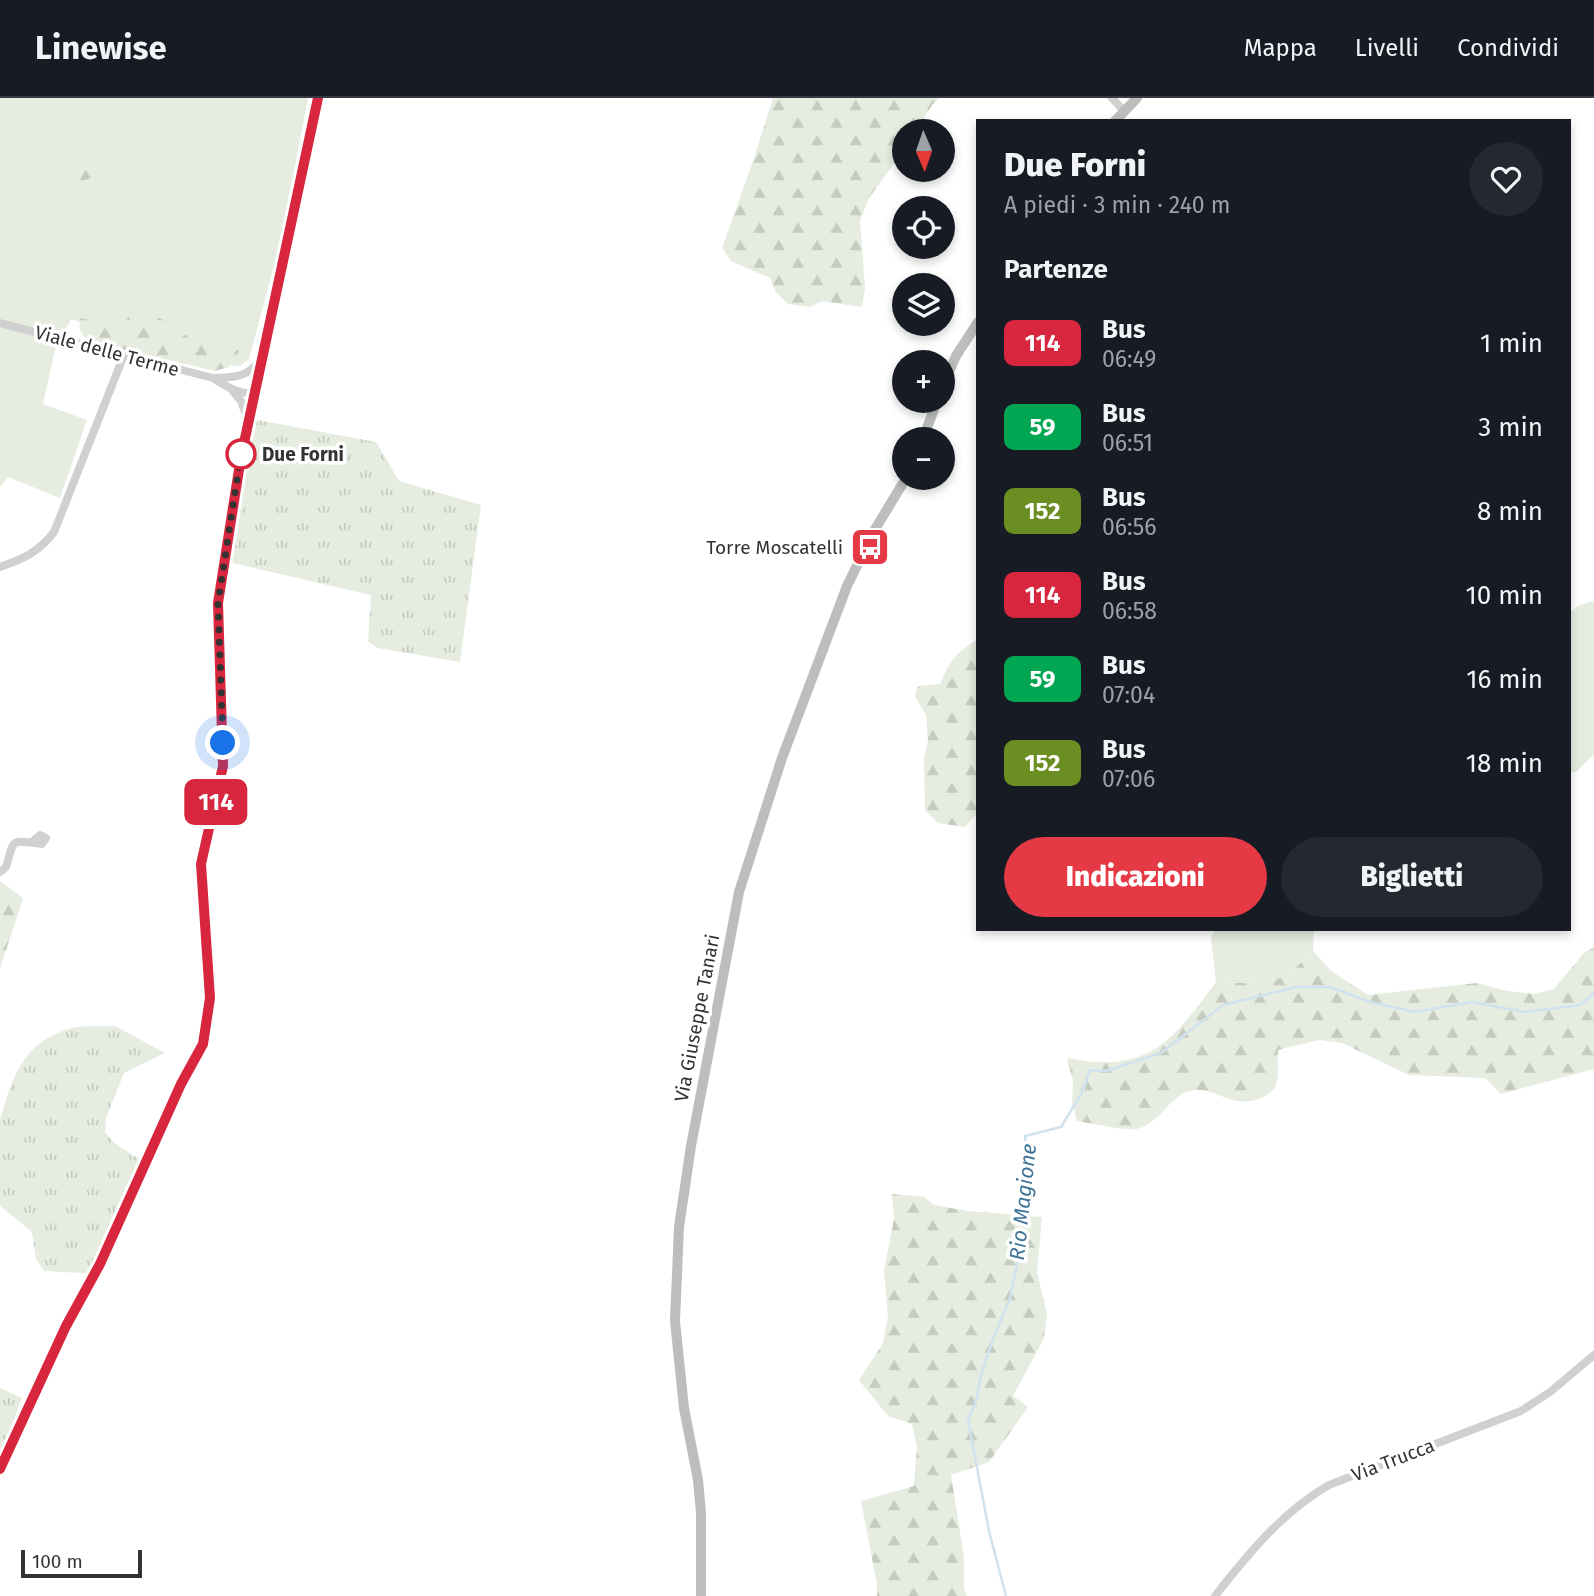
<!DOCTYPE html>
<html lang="it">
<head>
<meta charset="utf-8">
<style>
  body { margin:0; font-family:"Fira Sans",sans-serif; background:#242831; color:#f1f3f6; height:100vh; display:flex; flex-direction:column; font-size:26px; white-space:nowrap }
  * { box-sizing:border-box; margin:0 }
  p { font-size:23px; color:#9ea1a6 }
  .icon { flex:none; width:38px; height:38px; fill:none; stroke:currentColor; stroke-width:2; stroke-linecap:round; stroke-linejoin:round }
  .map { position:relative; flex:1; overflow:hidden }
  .details { position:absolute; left:976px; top:21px; width:595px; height:812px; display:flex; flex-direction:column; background:#171b24; border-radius:0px; box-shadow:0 4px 10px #0003 }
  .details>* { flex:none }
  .badge { padding:0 14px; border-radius:10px; font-size:24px; line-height:46px }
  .needle { width:46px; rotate:178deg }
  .controls { position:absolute; left:892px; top:21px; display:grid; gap:14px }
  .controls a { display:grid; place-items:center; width:63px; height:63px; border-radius:50%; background:#171b24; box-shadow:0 4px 10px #0003; font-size:35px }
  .scale { position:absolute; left:21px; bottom:18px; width:121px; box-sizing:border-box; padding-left:7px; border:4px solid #333; border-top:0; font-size:19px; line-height:24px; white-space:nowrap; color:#333; -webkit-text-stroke:5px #fff; paint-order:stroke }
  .you { position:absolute; width:35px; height:35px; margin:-18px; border:5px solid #fff; border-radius:50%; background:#1a73e8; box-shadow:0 0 0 10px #1a73e833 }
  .map>.badge { position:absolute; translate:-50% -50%; box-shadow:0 0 0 4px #fff }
  h2 { padding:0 28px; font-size:26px; line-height:63px }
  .round { display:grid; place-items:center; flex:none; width:74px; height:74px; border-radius:37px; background:#242831 }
  .head { display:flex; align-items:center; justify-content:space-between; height:119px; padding:0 28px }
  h1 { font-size:33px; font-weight:800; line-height:52px }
  .cta { display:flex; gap:14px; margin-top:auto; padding:14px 28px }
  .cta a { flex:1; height:80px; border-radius:42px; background:#e63946; color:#fff; font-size:28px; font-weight:800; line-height:80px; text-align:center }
  .cta a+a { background:#242831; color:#f1f3f6 }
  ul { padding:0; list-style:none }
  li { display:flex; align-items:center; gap:21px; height:84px; padding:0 28px }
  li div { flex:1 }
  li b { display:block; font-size:26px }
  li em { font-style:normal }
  li .badge { min-width:77px; font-weight:700; text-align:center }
  header { display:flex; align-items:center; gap:42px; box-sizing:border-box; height:98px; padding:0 35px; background:#171b24; border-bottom:2px solid #363941 }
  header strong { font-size:33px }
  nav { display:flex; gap:38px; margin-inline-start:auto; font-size:24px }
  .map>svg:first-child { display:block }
  .green { fill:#e6ecdf }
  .forest { fill:url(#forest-firs) }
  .park { fill:url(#park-tufts) }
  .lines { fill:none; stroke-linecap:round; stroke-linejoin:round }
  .stream { stroke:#cfe2ee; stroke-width:2.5 }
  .street { stroke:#d0d0d0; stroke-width:8 }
  .secondary { stroke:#bdbdbd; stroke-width:10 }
  .line-casing { stroke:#fff; stroke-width:16 }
  .line { stroke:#d7263d; stroke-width:10 }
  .walk { stroke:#333; stroke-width:7; stroke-dasharray:0 12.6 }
  .stop-dot { fill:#fff; stroke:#d7263d; stroke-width:3.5 }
  .labels { text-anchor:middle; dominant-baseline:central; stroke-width:7; stroke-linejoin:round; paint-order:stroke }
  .street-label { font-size:19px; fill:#333; stroke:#fff }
  .stop-label { font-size:19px; font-weight:bold; fill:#333; stroke:#fff; text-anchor:start }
  .poi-label { font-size:19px; fill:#333; stroke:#fff; text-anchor:end }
  .water-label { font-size:21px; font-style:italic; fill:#3f7597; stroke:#fff }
</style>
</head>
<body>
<header>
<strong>Linewise</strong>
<nav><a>Mappa</a><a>Livelli</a><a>Condividi</a></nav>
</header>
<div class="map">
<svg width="1594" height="1498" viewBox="0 0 1594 1498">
  <defs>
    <pattern id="forest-firs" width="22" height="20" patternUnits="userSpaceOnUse" patternTransform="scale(1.75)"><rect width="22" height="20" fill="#e6ecdf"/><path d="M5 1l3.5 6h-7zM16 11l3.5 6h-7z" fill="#c6cbc0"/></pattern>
    <pattern id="park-tufts" width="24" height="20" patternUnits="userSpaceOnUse" patternTransform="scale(1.75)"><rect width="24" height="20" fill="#e6ecdf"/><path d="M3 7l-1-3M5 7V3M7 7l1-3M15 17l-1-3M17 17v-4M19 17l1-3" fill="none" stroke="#c6cbc0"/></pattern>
  </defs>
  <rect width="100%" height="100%" fill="#fff"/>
  <!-- green -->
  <path class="green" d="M0,0h308l-27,142 -32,119 -9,7 -22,-2 -147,-45 -16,31 -12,54 44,16 -27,78 -52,-21 -8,10z
    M1594,503v153l-18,18h-6v-160l10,-7z
    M1215,831h99l-1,22 -24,23 -23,10 -50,-2 -5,-45z"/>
  <!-- forest -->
  <path class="forest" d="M773,0h166l-7,7 -16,26h-11v17l-36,50 -9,22 5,68 -3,19 -40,-6 -12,6 -22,-3 -13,-13 -5,-13 -39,-17 -9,-13 31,-87z
    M47,62l44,10 4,6c-13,8 -34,6 -46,-4z
    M135,204l6,10 -4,11 15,5 2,-12 12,5 11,19 25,-15 11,11 26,15 -10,16 -14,4 -129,-30 -6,-12 -1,-11 45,8z
    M978,541v173l-13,15 -27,-4 -13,-13 -1,-52 4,-17 -2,-26 -11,-19 3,-10 22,-2c10,-24 16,-31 38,-45z
    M0,783l23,17 -23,71z
    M1594,849v122l-93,25 -16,-16 -76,-3 -67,-32 -23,-3 -41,10c-1,11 2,27 -3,37 -7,12 -27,16 -39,14 -14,-3 -27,-13 -42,-11 -24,3 -34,35 -58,39 -12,2 -45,-6 -59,-8l-5,-18 1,-21 -6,-24c81,16 104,-15 149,-76l50,2 23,-10 24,-23 18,20 37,24 109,-12 30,8 28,3 19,-5 29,-35z
    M892,1096l32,3 10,8 34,6 74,6 -5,55 10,42 -3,24 -31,58 15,11 -39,55 -38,13 13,82v32l3,7h-90v-12l-16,-83 53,-15 3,-40 -5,-22 -24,-8 -29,-36 24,-37 5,-27 -4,-45 10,-52z"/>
  <!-- park -->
  <path class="park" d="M252,321l124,23 23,39 82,24 -21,157 -82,-14 -10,-6 3,-47 -151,-35z
    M115,928l50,27 -41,20 -18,45 -1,14 9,11 36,23 -48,108 -58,-3 -8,-12 -4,-27 -32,-26v-86c13,-44 23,-79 72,-92 13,-3 30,-1 43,-2z
    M0,1290l22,10 -22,60z"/>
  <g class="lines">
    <!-- stream -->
    <path class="stream" d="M1006,1498l-17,-65 -21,-111 8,-19 5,-26 12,-36 17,-41 13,-63 1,-16 -5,-14 10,-38 -4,-31 36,-9 22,-36 7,-21 16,1 55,-18 62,-48 74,-18h33l40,15 45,10 57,-10 53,10 55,-7 14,-12"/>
    <!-- street -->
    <path class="street" d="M1112,0l12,13
      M0,225l213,55c20,0 35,-1 47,-18
      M216,282c12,7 25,16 39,12
      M231,291l10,12 7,19
      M0,469c23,-8 39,-15 54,-35l70,-177
      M0,774l6,-5c9,-29 3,-27 36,-23l4,-6 -6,-3 -8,7
      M1215,1498c33,-42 67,-84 114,-111l192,-74 29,-19 44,-37"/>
    <!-- secondary -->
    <path class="secondary" d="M1115,23l22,-23
      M943,287l13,-29 22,-34
      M923,341l14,-38
      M0,1371l66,-142 34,-63 81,-180 22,-40 7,-46 -9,-134 22,-97 -5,-164 23,-146 77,-359
      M701,1498v-83l-3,-33 -14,-72 -9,-87 4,-94 12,-81 48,-254 43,-134 65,-172 27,-55 32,-53"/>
  </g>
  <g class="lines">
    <!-- line casing -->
    <g class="line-casing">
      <path id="line" d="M0,1371l66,-143 34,-62 81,-180 22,-40 7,-46 -9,-134 22,-98 -5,-163 23,-146 77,-359"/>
    </g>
    <!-- line -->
    <use href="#line" class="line"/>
    <!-- walk -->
    <path class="walk" d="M223,645l-5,-140 23,-149"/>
  </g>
  <!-- icons -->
  <defs>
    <g id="bus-square" transform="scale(2.0125)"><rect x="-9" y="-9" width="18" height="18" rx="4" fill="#e63946" stroke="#fff"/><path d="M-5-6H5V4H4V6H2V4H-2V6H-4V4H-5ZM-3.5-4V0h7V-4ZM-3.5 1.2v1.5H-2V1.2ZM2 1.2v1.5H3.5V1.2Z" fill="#fff"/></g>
  </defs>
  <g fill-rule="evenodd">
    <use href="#bus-square" x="870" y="449"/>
  </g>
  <!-- markers -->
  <circle class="stop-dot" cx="241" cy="356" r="14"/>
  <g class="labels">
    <!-- street labels -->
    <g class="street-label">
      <text transform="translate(107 253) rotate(15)">Viale delle Terme</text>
      <text transform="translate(697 920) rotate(-79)">Via Giuseppe Tanari</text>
      <text transform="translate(1393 1362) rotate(-21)">Via Trucca</text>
    </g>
    <!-- stop labels -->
    <g class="stop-label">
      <text x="262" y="356">Due Forni</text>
    </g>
    <!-- poi labels -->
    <g class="poi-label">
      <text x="843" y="449">Torre Moscatelli</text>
    </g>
    <!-- water labels -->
    <g class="water-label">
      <text transform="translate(1023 1104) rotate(-84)">Rio Magione</text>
    </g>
  </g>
</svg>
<div class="controls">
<a><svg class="needle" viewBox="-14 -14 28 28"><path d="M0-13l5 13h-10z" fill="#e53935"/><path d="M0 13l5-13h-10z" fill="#9ea1a6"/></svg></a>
<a><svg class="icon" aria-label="locate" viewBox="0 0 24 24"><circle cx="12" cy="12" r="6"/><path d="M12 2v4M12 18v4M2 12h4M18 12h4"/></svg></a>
<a><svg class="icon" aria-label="layers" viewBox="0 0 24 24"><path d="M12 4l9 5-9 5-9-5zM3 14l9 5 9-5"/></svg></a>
<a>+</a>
<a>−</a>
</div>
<div class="scale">100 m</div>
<div class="you" style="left:223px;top:645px"></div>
<b class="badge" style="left:216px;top:704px;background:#d7263d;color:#fff">114</b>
<section class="details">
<div class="head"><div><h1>Due Forni</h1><p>A piedi · 3 min · 240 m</p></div><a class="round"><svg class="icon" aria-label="heart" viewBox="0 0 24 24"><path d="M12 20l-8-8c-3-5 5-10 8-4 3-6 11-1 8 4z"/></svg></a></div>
<h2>Partenze</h2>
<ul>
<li><span class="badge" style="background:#d7263d;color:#fff">114</span><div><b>Bus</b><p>06:49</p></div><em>1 min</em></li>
<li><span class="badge" style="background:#00a651;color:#fff">59</span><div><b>Bus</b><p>06:51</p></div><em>3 min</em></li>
<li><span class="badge" style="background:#6b8e23;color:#fff">152</span><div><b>Bus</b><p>06:56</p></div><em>8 min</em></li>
<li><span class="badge" style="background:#d7263d;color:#fff">114</span><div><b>Bus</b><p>06:58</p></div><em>10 min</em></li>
<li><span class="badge" style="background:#00a651;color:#fff">59</span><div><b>Bus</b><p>07:04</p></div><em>16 min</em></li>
<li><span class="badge" style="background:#6b8e23;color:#fff">152</span><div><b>Bus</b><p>07:06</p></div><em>18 min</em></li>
</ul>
<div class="cta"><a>Indicazioni</a><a>Biglietti</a></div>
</section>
</div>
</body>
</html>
